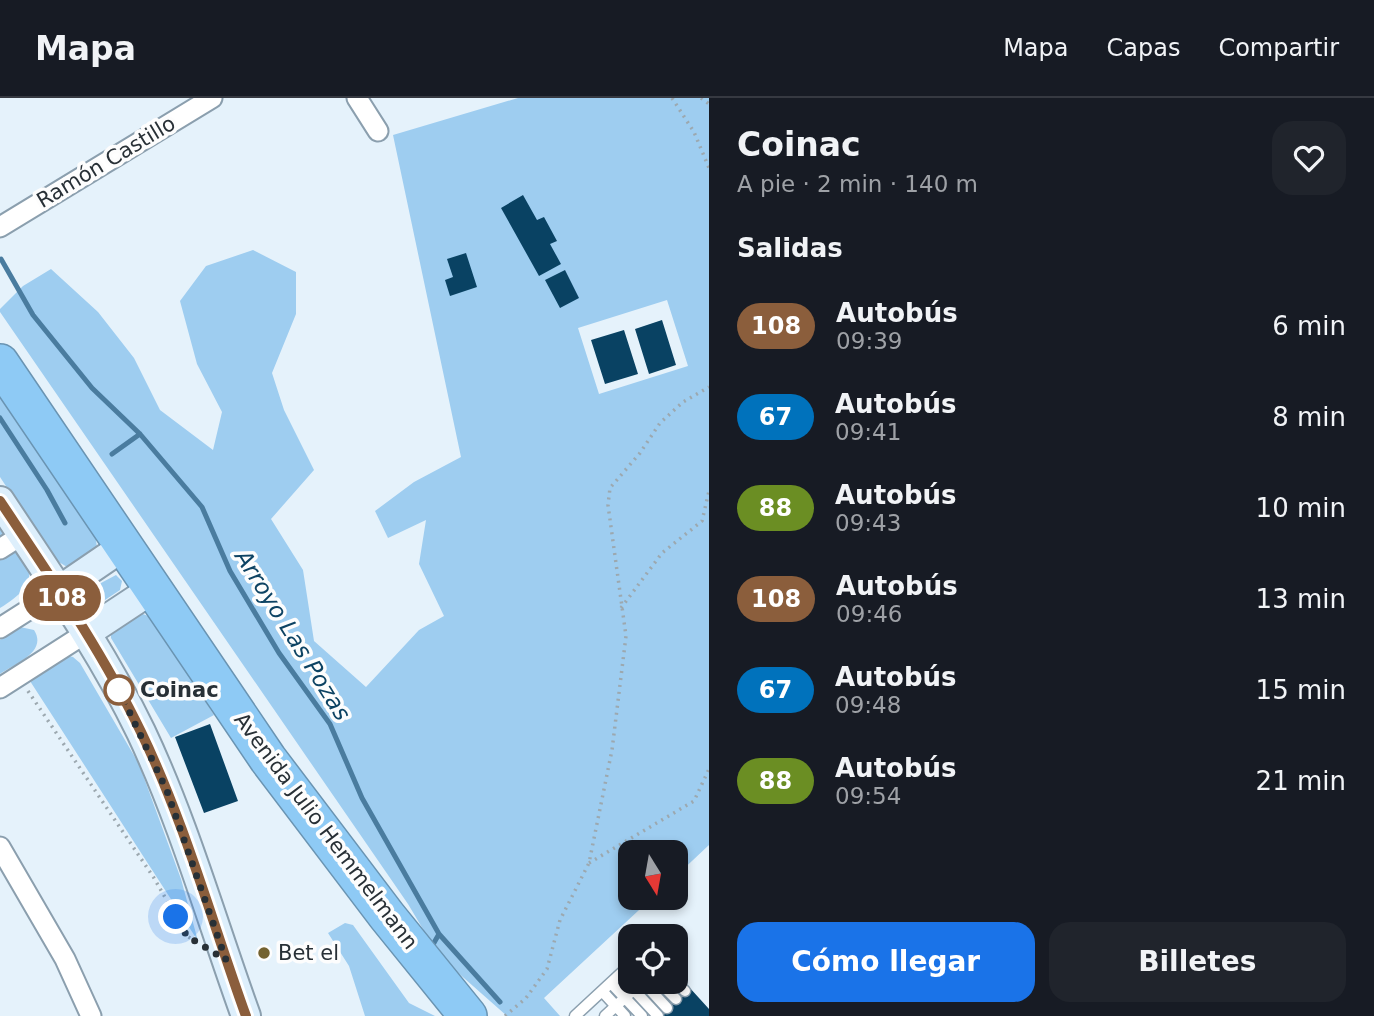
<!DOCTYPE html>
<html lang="es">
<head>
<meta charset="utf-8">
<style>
  body { margin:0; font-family:"DejaVu Sans",sans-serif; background:#20242c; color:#f1f3f6; height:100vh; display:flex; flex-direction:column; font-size:26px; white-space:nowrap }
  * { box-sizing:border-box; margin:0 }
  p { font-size:23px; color:#9ea1a6 }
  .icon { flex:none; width:38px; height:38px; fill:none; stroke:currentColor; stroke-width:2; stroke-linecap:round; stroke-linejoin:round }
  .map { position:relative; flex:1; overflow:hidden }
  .sheet { display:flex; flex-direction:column; background:#171b24; width:665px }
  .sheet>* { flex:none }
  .badge { padding:0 14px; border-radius:23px; font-size:24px; line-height:46px }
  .needle { width:46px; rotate:169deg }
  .controls { position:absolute; left:618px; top:742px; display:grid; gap:14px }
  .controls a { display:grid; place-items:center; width:70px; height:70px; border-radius:14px; background:#171b24; box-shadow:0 4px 10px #0003; font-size:35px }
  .you { position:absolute; width:35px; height:35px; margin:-18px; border:5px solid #fff; border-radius:50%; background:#1a73e8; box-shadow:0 0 0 10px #1a73e833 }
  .map>.badge { position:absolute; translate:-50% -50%; box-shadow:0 0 0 4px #fff }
  h2 { padding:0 28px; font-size:26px; line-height:63px }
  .round { display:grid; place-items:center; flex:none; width:74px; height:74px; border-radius:21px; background:#20242c }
  .head { display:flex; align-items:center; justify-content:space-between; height:119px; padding:0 28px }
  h1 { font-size:33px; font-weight:700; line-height:52px }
  .button { display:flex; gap:14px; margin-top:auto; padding:14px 28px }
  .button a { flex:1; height:80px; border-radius:21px; background:#1a73e8; color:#fff; font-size:28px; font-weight:700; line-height:80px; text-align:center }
  .button a+a { background:#20242c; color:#f1f3f6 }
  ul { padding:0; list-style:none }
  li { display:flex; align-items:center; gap:21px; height:91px; padding:0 28px }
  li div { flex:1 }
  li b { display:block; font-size:26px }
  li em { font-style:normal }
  li .badge { min-width:77px; font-weight:700; text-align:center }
  header { display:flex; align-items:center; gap:42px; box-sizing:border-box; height:98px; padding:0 35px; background:#171b24; border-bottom:2px solid #363941 }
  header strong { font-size:33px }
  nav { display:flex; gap:38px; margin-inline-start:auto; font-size:24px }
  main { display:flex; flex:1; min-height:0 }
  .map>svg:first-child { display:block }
  .green { fill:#9ecdf0; fill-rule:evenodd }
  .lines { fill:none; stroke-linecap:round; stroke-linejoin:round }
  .stream { stroke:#4a7c9f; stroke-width:5 }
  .building { fill:#094263 }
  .lane-casing { stroke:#8b9fae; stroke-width:13 }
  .street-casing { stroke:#8b9fae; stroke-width:23 }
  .secondary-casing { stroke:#8b9fae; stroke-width:32 }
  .highway-casing { stroke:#6a94b2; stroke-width:40 }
  .path { stroke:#9ca8af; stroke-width:3.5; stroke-dasharray:2 5; stroke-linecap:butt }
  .lane { stroke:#fff; stroke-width:10 }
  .street { stroke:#fff; stroke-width:19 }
  .secondary { stroke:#ddeffc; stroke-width:28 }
  .highway { stroke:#8ecaf5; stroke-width:37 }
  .line-casing { stroke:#fff; stroke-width:16 }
  .line { stroke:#8b5e3c; stroke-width:10 }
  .walk { stroke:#283036; stroke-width:7; stroke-dasharray:0 12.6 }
  .stop-dot { fill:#fff; stroke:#8b5e3c; stroke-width:3.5 }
  .poi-dot { fill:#736230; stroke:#fdfdfd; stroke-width:2.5 }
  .labels { text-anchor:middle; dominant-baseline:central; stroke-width:7; stroke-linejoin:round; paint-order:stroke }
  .street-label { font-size:21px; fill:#283036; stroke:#fdfdfd }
  .stop-label { font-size:21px; font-weight:bold; fill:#283036; stroke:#fdfdfd; text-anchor:start }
  .poi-label { font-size:21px; fill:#283036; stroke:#fdfdfd; text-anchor:start }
  .water-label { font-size:23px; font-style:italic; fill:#0d4363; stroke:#fdfdfd }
</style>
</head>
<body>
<header>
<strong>Mapa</strong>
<nav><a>Mapa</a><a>Capas</a><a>Compartir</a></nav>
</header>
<main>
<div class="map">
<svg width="709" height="918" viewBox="0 0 709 918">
  <rect width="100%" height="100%" fill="#e5f2fb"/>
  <!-- green -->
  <path class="green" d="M518,0h191v747l-33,31v-24h-46v46h22l-108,100 16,18h-53l-68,-60 -31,-52 -408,-592v-3l23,-23 28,-17 47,43 36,46 26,52 53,40 9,-38 -25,-48 -17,-63 26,-35 47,-16 43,22v42l-24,59 12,37 30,60 -43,49 32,51 11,71 52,46 53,-57 25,-14 -25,-52 7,-44 -38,18 -13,-27 39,-29 47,-25 -68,-322zM667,202l21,66 -89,28 -21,-66z
    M0,292l95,142 2,16 -20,19h-10l-13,-8 -54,-82z
    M0,428c26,39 50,51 0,82z
    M116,477l6,6 -2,9 -24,16 -9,-1 -3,-9 2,-5z
    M138,514l15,6 61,97 -43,23 -60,-100v-7z
    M20,529l14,3c14,22 -19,34 -34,44v-34z
    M64,557l9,2 7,6 59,101 42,115 17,62 -168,-260z
    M345,825l8,2 56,78 26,13h-70l-16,-50 -21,-33z"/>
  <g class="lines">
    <!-- stream -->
    <path class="stream" d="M1,161l32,56 59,73 48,46 62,73 28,64 49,82 51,71 32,74 77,136 -8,14
      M0,320l47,72 18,33
      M112,356l28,-20
      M439,836l61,68"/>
  </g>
  <!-- building -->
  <path class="building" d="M523,97l14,25 7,-3 13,24 -7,3 11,20 -22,12 -38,-68z
    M466,155l11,34 -27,9 -5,-16 8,-3 -6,-18z
    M565,172l14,28 -19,10 -15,-28z
    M662,222l14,45 -27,9 -14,-45z
    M624,232l14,44 -33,10 -14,-44z
    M210,626l28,77 -34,12 -29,-76z
    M689,889l20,22v7h-52z"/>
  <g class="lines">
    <!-- lane casing -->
    <g class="lane-casing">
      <path id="lane" d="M620,877l38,41
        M643,884l24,26
        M659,884l17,17
        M676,884l9,9
        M611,885l31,33
        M602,893l23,25
        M575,918l55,-51
        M605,918l37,-34"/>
    </g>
    <!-- street casing -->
    <g class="street-casing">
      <path id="street" d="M357,0l21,33
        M0,129l212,-129
        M0,451l22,-14
        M0,530l58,-37
        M0,590l86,-55
        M0,749l65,112 26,57"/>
    </g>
    <!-- secondary casing -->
    <g class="secondary-casing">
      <path id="secondary" d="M0,403c50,76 102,150 141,231 43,91 71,190 105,284
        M58,493l66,-45
        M86,535l68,-45"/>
    </g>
    <!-- highway casing -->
    <g class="highway-casing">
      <path id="highway" d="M0,265l268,396 119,157 81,100"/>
    </g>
    <!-- path -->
    <path class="path" d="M672,0l22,34 15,36
      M701,0l8,6
      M621,510l41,-55 40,-32 7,-30
      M28,593l126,187 33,58 10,6
      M589,765l105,-62 15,-32
      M505,918l21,-18 21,-29 13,-49 29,-57 23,-113 14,-114 -18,-131 2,-17 30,-35 20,-30 23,-21 26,-15"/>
    <!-- lane -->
    <use href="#lane" class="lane"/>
    <!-- street -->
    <use href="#street" class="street"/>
    <!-- secondary -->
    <use href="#secondary" class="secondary"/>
    <!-- highway -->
    <use href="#highway" class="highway"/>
  </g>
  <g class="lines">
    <!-- line casing -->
    <g class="line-casing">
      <path id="line" d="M0,403c50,75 102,150 141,231 44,91 71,190 105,284"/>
    </g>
    <!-- line -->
    <use href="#line" class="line"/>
    <!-- walk -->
    <path class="walk" d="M119,592l48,101 59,169 -39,-24 -11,-19"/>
  </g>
  <!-- markers -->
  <circle class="stop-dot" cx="119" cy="592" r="14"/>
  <circle class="poi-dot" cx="264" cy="855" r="7"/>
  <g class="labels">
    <!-- street labels -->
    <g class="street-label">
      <text transform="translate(106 64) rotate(-31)">Ramón Castillo</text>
      <text transform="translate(326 733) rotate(53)">Avenida Julio Hemmelmann</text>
    </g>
    <!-- stop labels -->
    <g class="stop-label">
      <text x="140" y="592">Coinac</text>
    </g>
    <!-- poi labels -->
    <g class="poi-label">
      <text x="278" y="855">Bet el</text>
    </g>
    <!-- water labels -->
    <g class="water-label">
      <text transform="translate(293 537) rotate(58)">Arroyo Las Pozas</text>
    </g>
  </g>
</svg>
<div class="controls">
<a><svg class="needle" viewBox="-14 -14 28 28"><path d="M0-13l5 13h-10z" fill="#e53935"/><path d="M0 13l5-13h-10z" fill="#9ea1a6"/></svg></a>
<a><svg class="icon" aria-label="locate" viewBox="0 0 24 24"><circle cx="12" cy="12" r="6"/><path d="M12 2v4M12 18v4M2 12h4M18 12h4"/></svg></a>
</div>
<div class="you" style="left:176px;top:819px"></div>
<b class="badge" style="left:62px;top:500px;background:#8b5e3c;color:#fff">108</b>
</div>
<section class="sheet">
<div class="head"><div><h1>Coinac</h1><p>A pie · 2 min · 140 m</p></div><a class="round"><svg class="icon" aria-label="heart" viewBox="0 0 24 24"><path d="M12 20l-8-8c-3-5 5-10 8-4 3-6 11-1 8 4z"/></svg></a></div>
<h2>Salidas</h2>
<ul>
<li><span class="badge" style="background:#8b5e3c;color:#fff">108</span><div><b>Autobús</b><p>09:39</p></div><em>6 min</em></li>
<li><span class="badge" style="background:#0072bc;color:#fff">67</span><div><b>Autobús</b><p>09:41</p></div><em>8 min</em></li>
<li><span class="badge" style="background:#6b8e23;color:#fff">88</span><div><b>Autobús</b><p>09:43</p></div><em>10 min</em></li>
<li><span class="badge" style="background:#8b5e3c;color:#fff">108</span><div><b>Autobús</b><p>09:46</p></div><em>13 min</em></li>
<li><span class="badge" style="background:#0072bc;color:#fff">67</span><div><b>Autobús</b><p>09:48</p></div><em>15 min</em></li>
<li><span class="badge" style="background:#6b8e23;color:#fff">88</span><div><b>Autobús</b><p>09:54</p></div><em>21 min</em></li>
</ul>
<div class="button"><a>Cómo llegar</a><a>Billetes</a></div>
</section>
</main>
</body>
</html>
